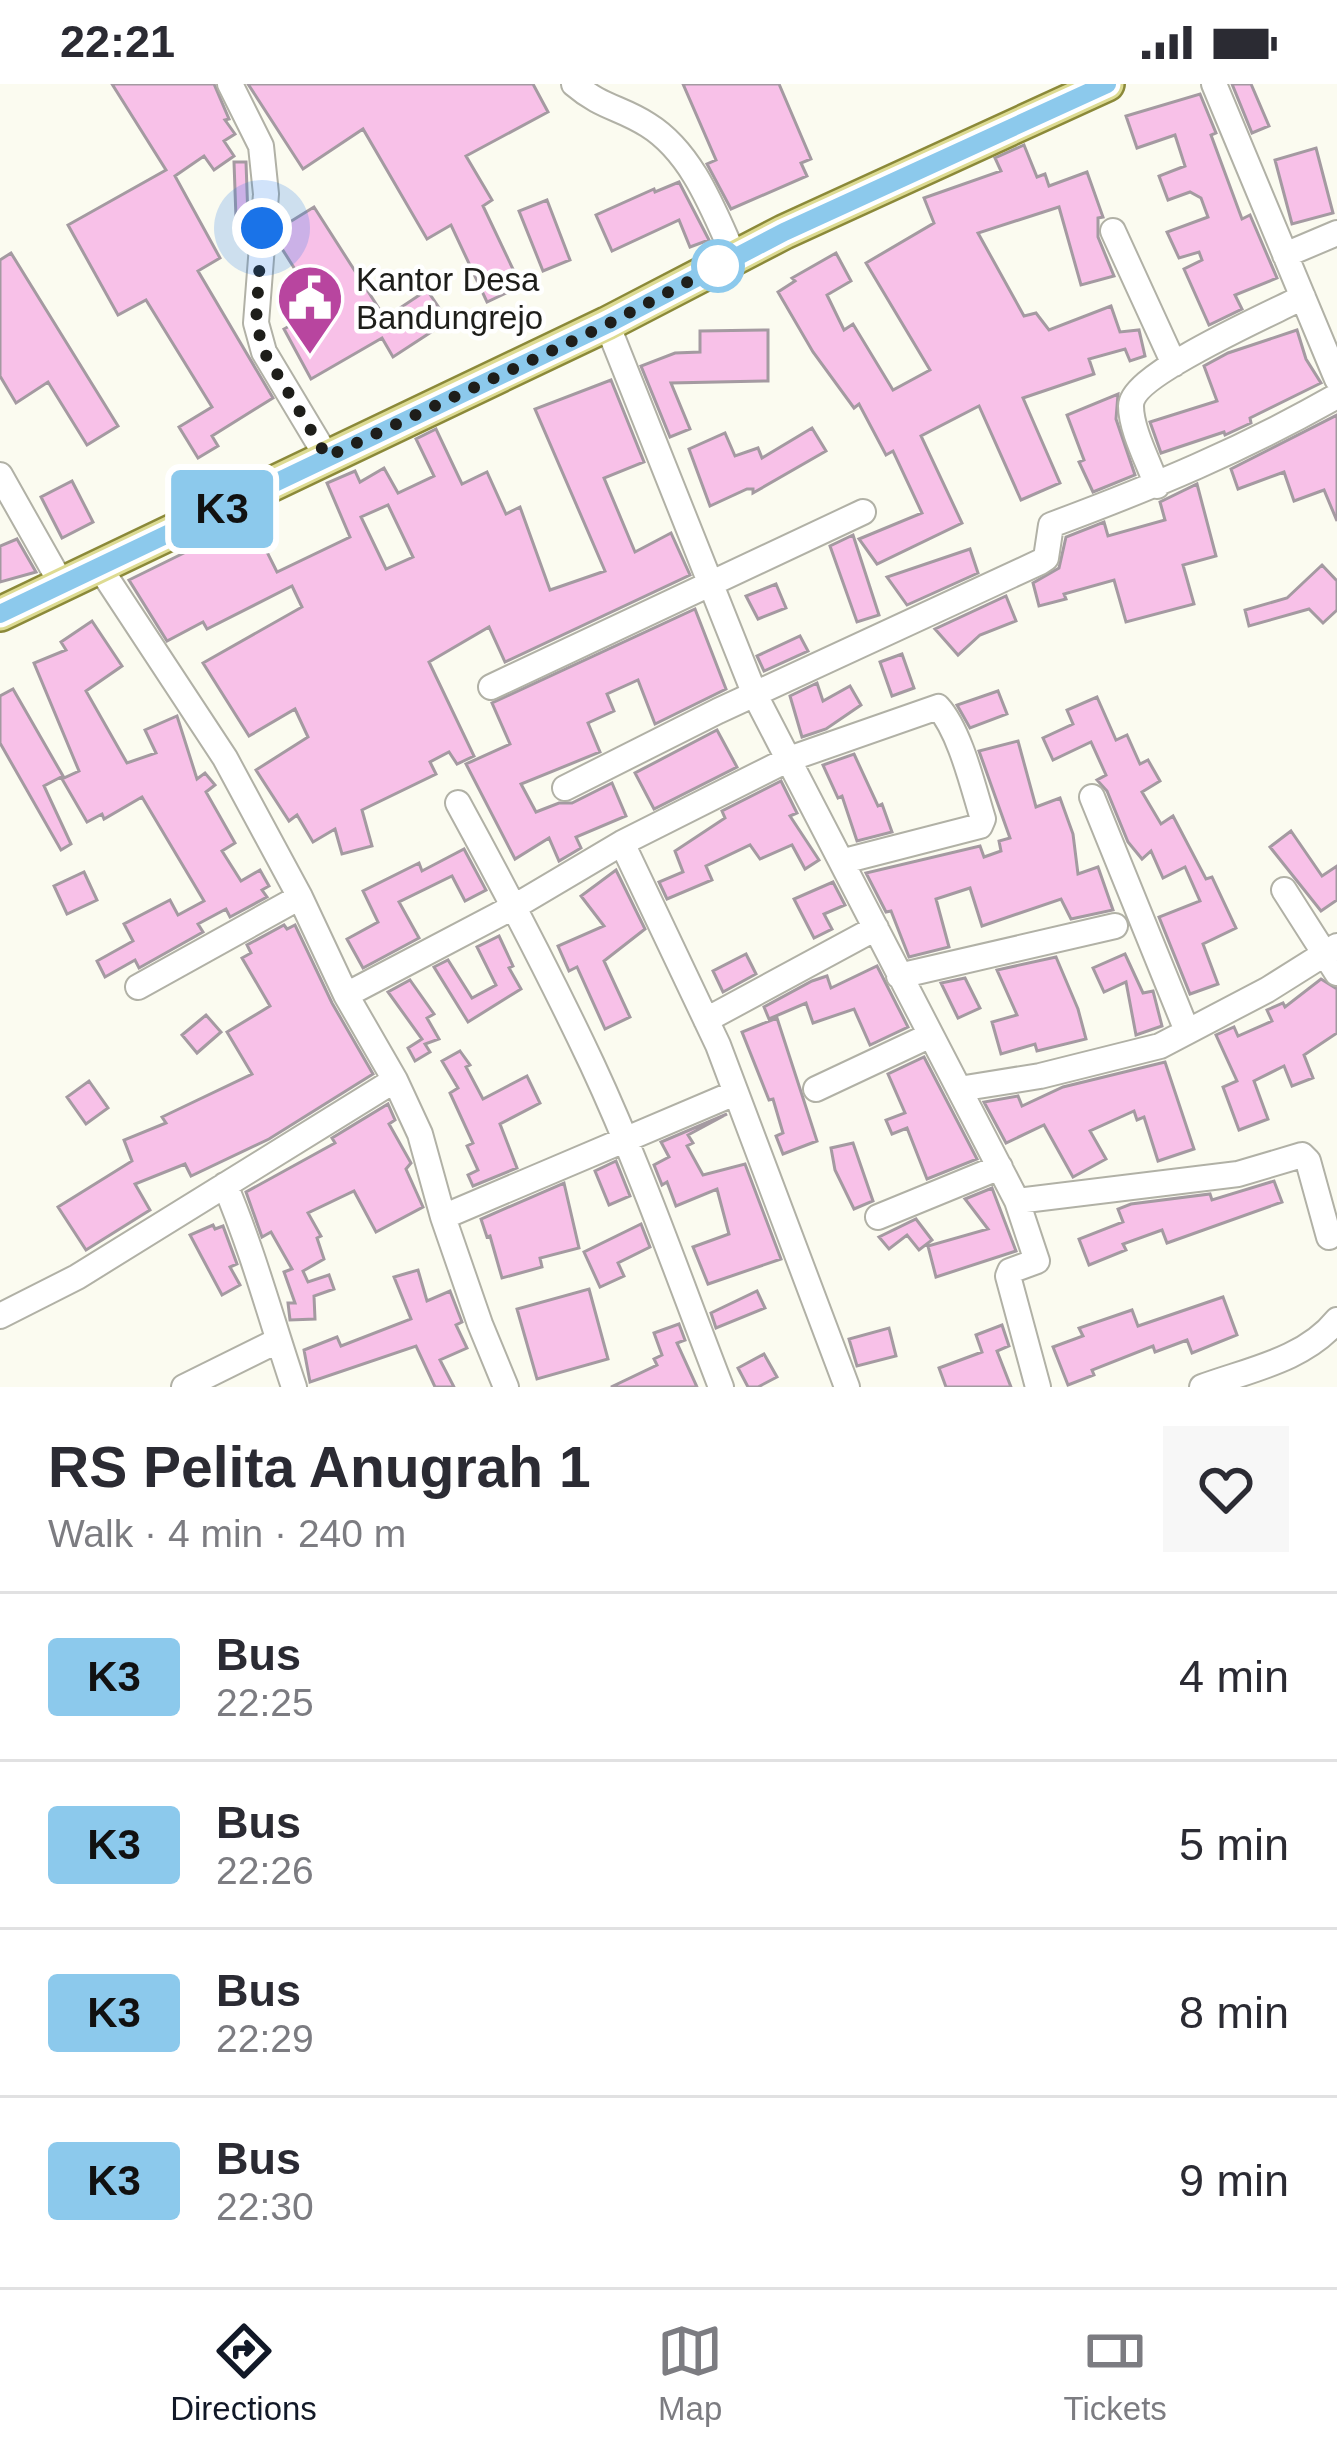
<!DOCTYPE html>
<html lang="en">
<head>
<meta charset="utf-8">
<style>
  body { margin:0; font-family:Helvetica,sans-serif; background:#f7f7f7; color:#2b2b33; height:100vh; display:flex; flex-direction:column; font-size:45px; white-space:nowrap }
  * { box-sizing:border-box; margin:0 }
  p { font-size:39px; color:#7c7c81 }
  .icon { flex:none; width:66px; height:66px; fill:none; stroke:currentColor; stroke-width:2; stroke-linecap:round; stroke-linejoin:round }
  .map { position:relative; height:1303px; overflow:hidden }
  .details { display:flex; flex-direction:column; background:#fff; flex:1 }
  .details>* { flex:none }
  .badge { padding:0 24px; border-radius:9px; font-size:42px; line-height:78px }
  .you { position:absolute; width:60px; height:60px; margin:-30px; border:9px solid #fff; border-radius:50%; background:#1a73e8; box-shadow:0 0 0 18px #1a73e833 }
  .map>.badge { position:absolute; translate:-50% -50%; box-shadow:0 0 0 6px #fff }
  .round { display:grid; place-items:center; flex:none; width:126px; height:126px; border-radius:0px; background:#f7f7f7 }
  .head { display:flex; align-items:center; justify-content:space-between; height:204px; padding:0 48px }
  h1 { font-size:57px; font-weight:800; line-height:90px }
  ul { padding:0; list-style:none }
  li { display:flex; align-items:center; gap:36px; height:168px; padding:0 48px; border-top:3px solid #e1e1e2 }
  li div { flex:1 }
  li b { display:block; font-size:45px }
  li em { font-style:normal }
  li .badge { min-width:132px; font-weight:700; text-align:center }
  .status { display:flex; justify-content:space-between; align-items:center; height:84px; padding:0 60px; background:#fff; direction:ltr }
  .status svg { height:33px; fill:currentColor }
  .tabs { display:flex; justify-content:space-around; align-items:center; height:168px; border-top:3px solid #e1e1e2; background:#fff; font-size:33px; color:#7c7c81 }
  .tabs a { display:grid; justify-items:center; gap:6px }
  .tabs .on { color:#111827 }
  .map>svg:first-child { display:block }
  .building { fill:#f8c1e8; stroke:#a49aa1; stroke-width:3; fill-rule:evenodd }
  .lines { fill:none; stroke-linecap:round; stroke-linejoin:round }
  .minor-casing { stroke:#b1b1a6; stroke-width:28 }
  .major-casing { stroke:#8b8939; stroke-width:38 }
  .minor { stroke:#fff; stroke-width:24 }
  .major { stroke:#dddb92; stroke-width:33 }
  .line-casing { stroke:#fff; stroke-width:27 }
  .line { stroke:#8cc9ec; stroke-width:18 }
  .walk { stroke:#1e1e1a; stroke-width:12; stroke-dasharray:0 21.6 }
  .stop-dot { fill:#fff; stroke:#8cc9ec; stroke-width:6 }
  .labels { text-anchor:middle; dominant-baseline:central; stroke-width:9; stroke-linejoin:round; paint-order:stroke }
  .poi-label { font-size:33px; fill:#1e1e1a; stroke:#fff; text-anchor:start }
</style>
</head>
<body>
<div class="status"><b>22:21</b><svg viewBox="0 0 49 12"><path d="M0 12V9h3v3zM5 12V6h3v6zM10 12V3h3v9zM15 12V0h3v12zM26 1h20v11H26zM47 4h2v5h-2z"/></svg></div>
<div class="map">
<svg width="1337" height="1303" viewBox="0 0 1337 1303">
  <rect width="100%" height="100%" fill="#fbfbf0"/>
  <!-- building -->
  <path class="building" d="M112,0h102l15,35 -4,1 10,14 -11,7 10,15 -20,14 -10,-14 -29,20 45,82 -22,13 75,127 -61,38 6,10 -20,12 -19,-31 33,-20 -66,-107 -28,15 -50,-90 98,-55z
    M248,0h285l15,28 -82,44 26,44 -9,6 38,80 -34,16 -36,-77 -24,14 -64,-110 -60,40z
    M683,0h96l32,75 -10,4 6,13 -76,33 -24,-45 9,-4z
    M1232,0h19l18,42 -17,7z
    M1200,10l16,39 -5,2 31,84 8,-4 27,63 -42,17 7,14 -33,16 -25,-56 18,-9 -3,-8 -20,6 -12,-26 41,-15 -7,-19 -11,-6 -22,8 -9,-24 26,-10 -10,-31 -38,13 -11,-32z
    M1024,61l13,32 8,-3 4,12 38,-14 16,45 -5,1v19l16,39 -33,9 -22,-78 -81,26 46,83 12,-3 13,17 62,-24 9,26 19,-2 6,26 -15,5 -5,-12 -36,10 5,15 -71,24 37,85 -39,17 -42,-94 -58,30 41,87 -85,41 -18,-25 63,-26 -29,-62 -7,4 -27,-51 -5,4 -41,-56 -35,-60 17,-11 -3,-3 44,-25 15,28 -24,14 17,35 9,-6 40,66 37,-20 -64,-107 68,-40 -10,-25 77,-27 -6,-13z
    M1316,64l17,65 -41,11 -17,-64z
    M234,78h12l2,56h-12z
    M679,98l30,58 -19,7 -11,-27 -67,31 -16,-36 58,-26 1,3z
    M547,116l23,60 -27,11 -24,-60z
    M314,123l71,111 42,-28 21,31 -55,36 -11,-19 -71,41 -27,-50 36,-20 -41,-65 1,-16z
    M11,169l107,173 -31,19 -39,-63 -32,21 -16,-27v-116z
    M768,246v51l-97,2 19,46 -20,8 -29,-71 34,-13 25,-1v-21z
    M1297,246l9,29 15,24 -71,35 1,5 -26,12 -1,-3 -63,21 -11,-31 67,-21 -13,-35 24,-13z
    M611,296l33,82 -40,16 31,74 36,-19 19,42 -185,87 -16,-35 -60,35 45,94 -17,8 -8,-12 -19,10 6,12 -74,36 10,36 -30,8 -7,-25 -22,13 -16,-27 -8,6 -33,-51 52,-33 -13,-28 -46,27 -46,-73 99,-56 -10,-21 -85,43 -4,-7 -36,19 -38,-61 122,-60 26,52 73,-35 -23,-54 28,-12 5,11 24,-14 14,25 36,-17 -18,-37 20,-10 26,55 25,-12 19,42 14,-7 30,83 55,-19 -70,-162zM388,421l25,52 -27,12 -25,-52z
    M1118,310l-2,25 19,56 -42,17 -14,-30 5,-2 -17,-45z
    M1337,331v106l-13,-31 -30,11 -10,-29 -46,17 -7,-20z
    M812,344l14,23 -73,42v-4h-6l-37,17 -21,-57 36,-16 10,23 23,-8 4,10z
    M72,397l21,41 -31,16 -21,-41z
    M1197,400l19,72 -33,9 11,39 -68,18 -12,-42 -50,14 2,5 -27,7 -6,-23 26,-15 7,-31 38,-15 4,14 57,-16 -5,-18z
    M853,451l26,80 -22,7 -27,-76z
    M17,455l19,33 -36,10v-36z
    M970,465l8,24 -71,32 -20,-28z
    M1322,481l15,16v29l-14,13 -14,-14 -60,17 -4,-16 42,-12z
    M776,500l10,24 -28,11 -12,-23z
    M1006,512l10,25 -36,14 -22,20 -23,-26z
    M695,525l31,80 -71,35 -17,-44 -31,14 7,17 -26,12 12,29 -79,32 15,28 23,-9h13l40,-20 14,33 -50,21 5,11 -22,13 -10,-23 -34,21 -49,-95 44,-20 -18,-41z
    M92,537l30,45 -36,25 41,72 29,-10 -11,-23 32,-14 20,63 8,-6 10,12 -9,7 29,51 -13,8 19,30 19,-11 9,16 -7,4 5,7 -37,20 -4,-8 -28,15 5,8 -64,36 -4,-8 -30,17 -8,-16 36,-20 -9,-17 46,-24 8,15 26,-14 -62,-104 -38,22 -2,-5 -15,8 -25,-43 17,-8 -45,-108 32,-13 -5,-8z
    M800,552l8,15 -44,20 -7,-15z
    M902,570l12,34 -22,8 -12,-34z
    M817,599l6,18 27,-15 11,19 -35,24 -24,8 -12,-41z
    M13,605l50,87 -19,10 27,58 -10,6 -61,-107v-47z
    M998,607l9,23 -37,14 -13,-23z
    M1097,613l19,43 11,-5 13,29 8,-4 12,21 -18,11 19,32 12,-8 33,63 6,-2 24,51 -33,16 15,40 -28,10 -31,-77 41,-16 -15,-34 -22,11 -12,-27 -9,8 -14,-17 -21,-51 -10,-11 9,-5 -15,-33 -38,18 -10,-22 30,-14 -6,-14z
    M717,646l20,37 -83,42 -19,-36z
    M1018,657l18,66 24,-9 13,36 5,40 20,-7 15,43 -42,9 -10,-20 -79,27 -12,-38 -34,11 13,48 -40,10 -18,-46 -5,1 -20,-39 114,-27 4,11 17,-6 -2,-10 11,-3 -31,-87z
    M854,670l24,52 4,-2 10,28 -35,9 -15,-45 -4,2 -15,-33z
    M781,697l16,32 -7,3 29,44 -14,9 -13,-24 -32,14 -10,-14 -44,21 6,14 -45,19 -8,-17 24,-10 -8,-21 50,-33 -3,-7z
    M1291,747l31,45 15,-10v34l-16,11 -51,-64z
    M464,765l22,41 -21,11 -13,-25 -53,26 20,36 -56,30 -16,-29 31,-17 -15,-31 56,-28 3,8z
    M616,786l29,59 -41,32 26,56 -25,12 -28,-62 -8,4 -11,-25 46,-20 -23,-30z
    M84,788l13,28 -30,14 -13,-28z
    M833,798l12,23 -21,9 8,15 -18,9 -20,-39z
    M284,841l3,4 8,-4 37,78 41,71 -104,65 -78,37 -6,-12 -50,20 15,26 -64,40 -28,-43 74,-46 -8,-21 42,-17 -4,-6 90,-43 -25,-42 43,-26 -28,-48 9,-5 -4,-8z
    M499,852l14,30 -4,2 12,21 -53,33 -34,-55 14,-7 24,38 24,-13 -19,-38z
    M746,870l10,20 -33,18 -10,-21z
    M1125,870l18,39 10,-2 9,35 -26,9 -10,-53 -22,10 -11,-24z
    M1056,873l22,52 8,30 -49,12 -2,-7 -34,10 -9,-32 25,-7 -20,-45z
    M877,882l31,61 -38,18 -16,-36 -41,14 -7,-20 -37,16 -5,-12 48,-26 15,-5 4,12z
    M965,894l15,30 -22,10 -17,-35z
    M1321,895l16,10v44l-33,22 9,23 -21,8 -8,-20 -30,15 14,38 -29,11 -16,-43 14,-6 -21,-46 18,-8 4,9 34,-15 -5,-11 16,-7 2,4z
    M410,896l24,34 -7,4 12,21 -14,5 5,8 -15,9 -7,-13 14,-9 -34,-47z
    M206,931l15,17 -24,21 -15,-18z
    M777,934l40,123 -34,13 -7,-18 7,-3 -10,-34 -4,1 -27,-68z
    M460,967l10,14 -4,2 17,32 44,-23 13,27 -40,21 17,44 -44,18 -5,-11 10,-5 -11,-24 6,-3 -23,-50 8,-5 -16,-27z
    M924,973l53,102 -50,20 -20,-51 -15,6 -6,-14 19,-7 -17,-39z
    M1165,978l29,87 -36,12 -14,-44 -7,3 -3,-9 -44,20 16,28 -33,18 -29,-52 -38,18 -22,-41 34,-6 4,10 41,-19z
    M89,997l19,27 -22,16 -19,-27z
    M388,1020l7,16 -6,4 22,39 -5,6 17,38 -47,25 -22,-41 -46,22 13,23 -4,2 7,21 -21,12 5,11 21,-7 5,14 -20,7 1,23 -25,1 -2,-17h7l-11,-31 8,-3 -21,-37 -9,5 -16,-45 89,-49 -3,-5z
    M727,1030l-39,21 5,8 -6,3 16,29 42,-11 36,95 -73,25 -15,-37 36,-13 -12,-45 -41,17 -9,-24 -5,3 -8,-20 15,-8 -8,-15z
    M853,1059l20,58 -19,8 -19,-39 -4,-22z
    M616,1077l14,35 -21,9 -14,-34z
    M1274,1097l8,21 -115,41 -5,-13 -39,14 3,6 -37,15 -10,-26 44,-17 -5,-13 13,-5 79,-10 2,6z
    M564,1099l15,65 -39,10 2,9 -40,11 -12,-42 -3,1 -6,-18z
    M992,1104l24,63 -80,26 -8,-31 60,-17 -23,-30z
    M916,1135l16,21 -13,10 -12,-15 -18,14 -10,-12z
    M641,1140l9,23 -32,16 6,13 -24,11 -16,-35z
    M213,1141l2,4 8,-3 14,38 -7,3 10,18 -18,10 -32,-60z
    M418,1186l9,31 23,-10 12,31 -6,3 11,23 -27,12 14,27h-19l-19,-41 -106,36 -6,-32 33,-13 4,9 70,-27 -17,-42z
    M589,1205l19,70 -71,20 -20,-70z
    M757,1207l8,17 -49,20 -5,-15z
    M1223,1213l14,38 -45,18 -5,-13 -32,12 -2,-6 -61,24 2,5 -26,10 -15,-38 30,-11 -4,-8 53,-18 6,16z
    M679,1240l6,16 -8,3 20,44h-86l46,-22 -3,-6 8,-4 -8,-22z
    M1002,1241l7,21 -12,5 14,36h-65l-7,-19 43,-16 -6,-17z
    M889,1244l7,28 -39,10 -8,-27z
    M764,1270l13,23 -19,10h-10l-10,-19z"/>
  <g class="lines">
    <!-- minor casing -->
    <g class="minor-casing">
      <path id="minor" d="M230,0l31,62 5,48 -10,129 8,29 63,105
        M574,0c28,24 46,23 74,41 45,28 66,87 87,133
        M1214,0l123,295
        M1113,147l61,133
        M1285,171l52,-22
        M607,240l148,371 262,506 20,60 -27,10 -2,5 30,111
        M0,391l61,108
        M1157,402c-8,-23 -26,-56 -26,-80 0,-32 142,-93 172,-109
        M98,481l127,193 75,139 46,98 49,85 25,54 23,83 37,107 26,63
        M491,603l372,-175
        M565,704l153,-77 322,-149 6,-4 5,-33c102,-38 191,-75 286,-129
        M1092,713l95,234
        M458,719c47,86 92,172 134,261 49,105 87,215 129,323
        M622,759l96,202 129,342
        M1284,806l53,83
        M899,892l216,-50
        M138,903l162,-90
        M346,911l173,-91 103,-61 167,-84 149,-52c22,24 35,80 45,112l-3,7 -136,35
        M706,936l170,-92
        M816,1005l115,-54
        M959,1005l81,-13 120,-30 107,-56 70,-44
        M225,1101c28,66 46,134 69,202
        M1017,1117l221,-27 64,-19 6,6 21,76
        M443,1133l292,-124
        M878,1133l122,-50
        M0,1232l77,-39 318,-197
        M184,1303l93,-46
        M1202,1303c46,-17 103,-27 135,-67"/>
    </g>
    <!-- major casing -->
    <g class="major-casing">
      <path id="major" d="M0,530l607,-290 177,-92 323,-148"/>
    </g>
    <!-- minor -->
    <use href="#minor" class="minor"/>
    <!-- major -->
    <use href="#major" class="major"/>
  </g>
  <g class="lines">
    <!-- line casing -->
    <g class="line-casing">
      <path id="line" d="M0,530l608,-290 176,-92 323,-148"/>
    </g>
    <!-- line -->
    <use href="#line" class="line"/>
    <!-- walk -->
    <path class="walk" d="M262,144l-6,94 8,30 63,105 281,-133 110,-58"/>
  </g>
  <!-- icons -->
  <defs>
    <g id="civic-pin" transform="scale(3.45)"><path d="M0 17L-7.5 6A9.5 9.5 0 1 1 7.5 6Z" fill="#b8459f" stroke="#fff"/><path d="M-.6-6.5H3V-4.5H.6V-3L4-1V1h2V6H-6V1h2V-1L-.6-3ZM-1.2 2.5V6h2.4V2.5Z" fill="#fff"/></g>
  </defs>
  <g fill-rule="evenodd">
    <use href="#civic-pin" x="310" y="214"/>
  </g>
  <!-- markers -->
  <circle class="stop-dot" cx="718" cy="182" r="24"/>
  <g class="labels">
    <!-- poi labels -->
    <g class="poi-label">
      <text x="356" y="195">Kantor Desa<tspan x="356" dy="38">Bandungrejo</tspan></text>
    </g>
  </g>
</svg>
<div class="you" style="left:262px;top:144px"></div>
<b class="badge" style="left:222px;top:425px;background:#8cc9ec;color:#111">K3</b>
</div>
<section class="details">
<div class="head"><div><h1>RS Pelita Anugrah 1</h1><p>Walk · 4 min · 240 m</p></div><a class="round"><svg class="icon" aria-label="heart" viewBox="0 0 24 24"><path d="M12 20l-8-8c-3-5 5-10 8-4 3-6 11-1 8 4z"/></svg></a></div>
<ul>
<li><span class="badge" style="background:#8cc9ec;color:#111">K3</span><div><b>Bus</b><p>22:25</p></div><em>4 min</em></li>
<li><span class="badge" style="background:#8cc9ec;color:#111">K3</span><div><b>Bus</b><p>22:26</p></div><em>5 min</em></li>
<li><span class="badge" style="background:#8cc9ec;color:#111">K3</span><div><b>Bus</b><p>22:29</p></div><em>8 min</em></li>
<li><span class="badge" style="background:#8cc9ec;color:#111">K3</span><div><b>Bus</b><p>22:30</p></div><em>9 min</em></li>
</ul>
</section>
<nav class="tabs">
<a class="on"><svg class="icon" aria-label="directions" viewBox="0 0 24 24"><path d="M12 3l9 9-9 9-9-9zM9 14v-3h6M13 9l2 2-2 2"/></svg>Directions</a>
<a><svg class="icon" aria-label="map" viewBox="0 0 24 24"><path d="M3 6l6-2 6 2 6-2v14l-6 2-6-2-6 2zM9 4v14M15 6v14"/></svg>Map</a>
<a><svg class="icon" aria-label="tickets" viewBox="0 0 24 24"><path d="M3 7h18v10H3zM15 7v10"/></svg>Tickets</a>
</nav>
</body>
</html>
